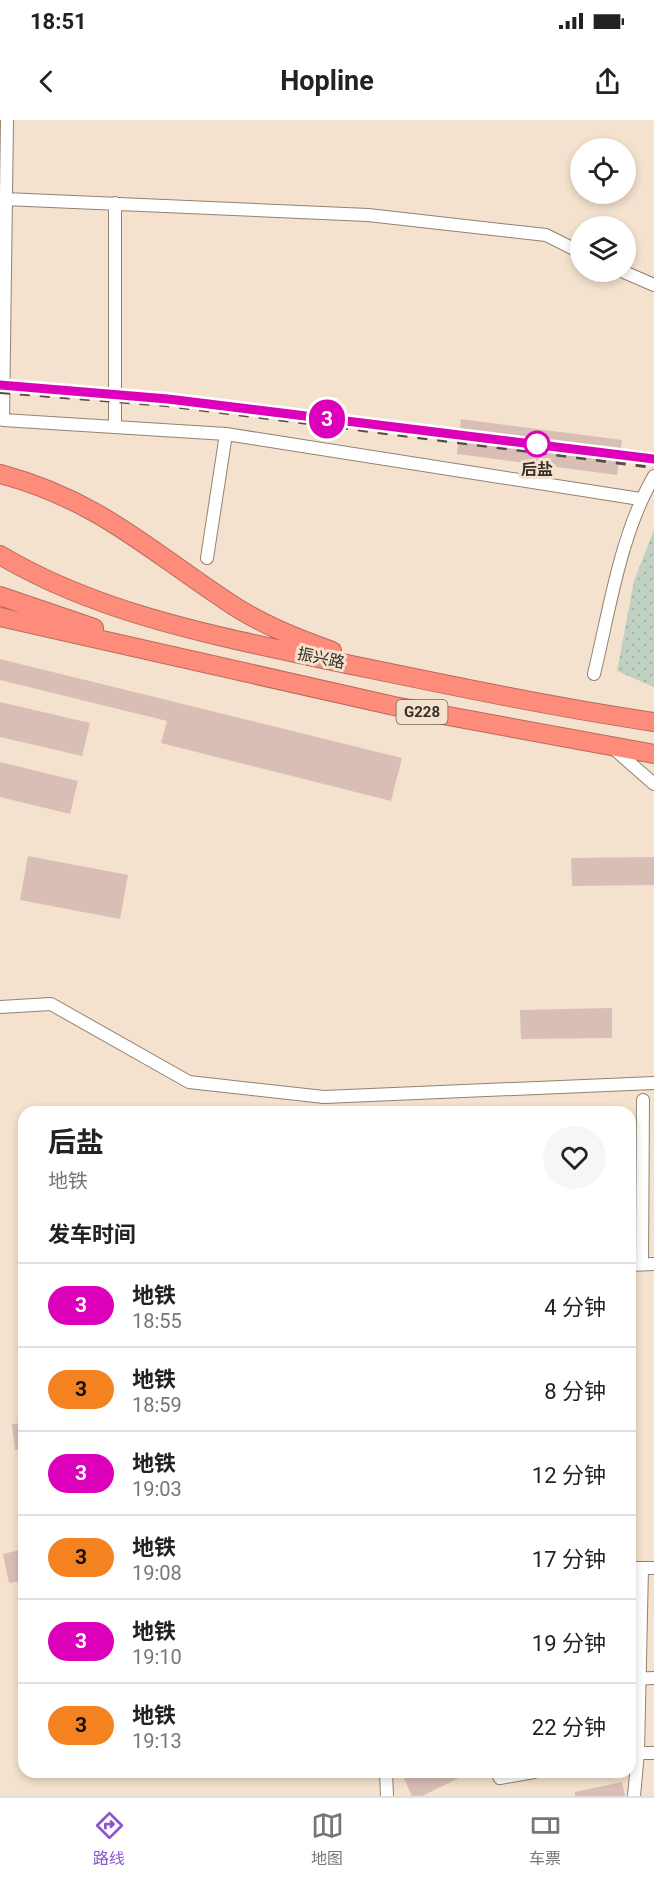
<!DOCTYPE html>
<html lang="zh">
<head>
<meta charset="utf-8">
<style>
  body { margin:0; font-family:Roboto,"Noto Sans SC",sans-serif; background:#f6f6f6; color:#222; height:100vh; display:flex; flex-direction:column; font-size:22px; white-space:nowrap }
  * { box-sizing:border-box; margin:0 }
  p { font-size:20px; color:#767676 }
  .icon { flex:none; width:33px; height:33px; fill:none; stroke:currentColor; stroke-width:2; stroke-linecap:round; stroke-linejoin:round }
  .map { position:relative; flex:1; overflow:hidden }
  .sheet { position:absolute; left:18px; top:986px; width:618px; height:672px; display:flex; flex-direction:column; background:#fff; border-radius:18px; box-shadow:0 3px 9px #0003 }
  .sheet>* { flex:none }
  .badge { padding:0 12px; border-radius:20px; font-size:21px; line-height:39px }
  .controls { position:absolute; left:570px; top:18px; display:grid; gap:12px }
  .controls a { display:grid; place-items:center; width:66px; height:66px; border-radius:50%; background:#fff; box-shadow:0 3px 9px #0003; font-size:30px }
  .map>.badge { position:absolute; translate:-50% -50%; box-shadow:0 0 0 3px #fff }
  h2 { padding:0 30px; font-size:22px; line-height:54px }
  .round { display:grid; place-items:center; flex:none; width:63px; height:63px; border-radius:32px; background:#f6f6f6 }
  .head { display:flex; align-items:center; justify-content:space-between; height:102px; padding:0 30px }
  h1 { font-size:28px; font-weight:700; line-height:45px }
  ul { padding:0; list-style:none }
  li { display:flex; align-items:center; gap:18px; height:84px; padding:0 30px; border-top:2px solid #e0e0e0 }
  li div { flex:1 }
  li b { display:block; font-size:22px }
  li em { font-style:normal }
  li .badge { min-width:66px; font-weight:700; text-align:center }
  .status { display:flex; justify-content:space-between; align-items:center; height:42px; padding:0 30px; background:#fff; direction:ltr }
  .status svg { height:16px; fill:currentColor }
  header { display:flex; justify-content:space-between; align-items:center; height:78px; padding:0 30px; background:#fff; font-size:27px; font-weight:700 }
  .tab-bar { display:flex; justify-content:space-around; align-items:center; height:84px; border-top:2px solid #e0e0e0; background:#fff; font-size:16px; color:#767676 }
  .tab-bar a { display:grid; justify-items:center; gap:3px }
  .tab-bar .selected { color:#8a56ce }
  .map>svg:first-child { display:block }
  .park { fill:url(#park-dots) }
  .building { fill:#d9beb6 }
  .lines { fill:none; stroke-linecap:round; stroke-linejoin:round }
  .minor-casing { stroke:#928270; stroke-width:14 }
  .highway-casing { stroke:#b76b5e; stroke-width:20 }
  .minor { stroke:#fff; stroke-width:12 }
  .highway { stroke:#fd8c7b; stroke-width:18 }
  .rail { stroke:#544b42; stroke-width:4; stroke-dasharray:10 10; stroke-linecap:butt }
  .line-casing { stroke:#fff; stroke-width:14 }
  .line { stroke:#d0b; stroke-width:9 }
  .stop-dot { fill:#fff; stroke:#d0b; stroke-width:3 }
  .labels { text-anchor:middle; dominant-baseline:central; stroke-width:6; stroke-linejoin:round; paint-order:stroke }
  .shield { fill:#f4e2ce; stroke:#6f655a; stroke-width:1.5 }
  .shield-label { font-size:15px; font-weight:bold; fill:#362f28 }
  .stop-label { font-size:16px; font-weight:bold; fill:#362f28; stroke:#f4e2ce }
  .street-label { font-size:16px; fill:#362f28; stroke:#f4e2ce }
</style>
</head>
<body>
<div class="status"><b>18:51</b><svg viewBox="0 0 49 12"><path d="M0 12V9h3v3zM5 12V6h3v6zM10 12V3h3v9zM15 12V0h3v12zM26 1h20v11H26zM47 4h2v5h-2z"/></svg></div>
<header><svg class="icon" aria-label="back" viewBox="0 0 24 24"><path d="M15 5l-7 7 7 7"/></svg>Hopline<svg class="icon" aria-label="share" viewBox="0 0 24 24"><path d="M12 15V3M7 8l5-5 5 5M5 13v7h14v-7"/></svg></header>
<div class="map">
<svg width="654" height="1676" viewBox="0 0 654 1676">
  <defs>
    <pattern id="park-dots" width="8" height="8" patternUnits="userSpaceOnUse" patternTransform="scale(1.5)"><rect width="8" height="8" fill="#c0d1c2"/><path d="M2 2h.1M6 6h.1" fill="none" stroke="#a6b4a7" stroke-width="1.8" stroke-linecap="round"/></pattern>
  </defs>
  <rect width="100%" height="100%" fill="#f4e2ce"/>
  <!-- park -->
  <path class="park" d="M654,410v157l-37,-16 17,-90z"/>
  <!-- building -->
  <path class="building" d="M461,299l161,21 -5,35 -160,-21z
    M0,539l402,99 -11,43 -230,-58 6,-22 -167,-41z
    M0,582l90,21 -8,33 -82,-19z
    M0,642l78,19 -8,33 -70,-17z
    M28,736l100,19 -8,44 -100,-19z
    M654,737v28l-82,1 -1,-28z
    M612,888v30l-91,1 -1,-29z
    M24,1303v25l-9,2 -3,-26z
    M24,1429v31l-15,3 -6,-29z
    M412,1652h59l-49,24h-10l-9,-20z
    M622,1662l3,14h-50v-4z"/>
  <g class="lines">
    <!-- minor casing -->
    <g class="minor-casing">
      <path id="minor" d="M7,0l-4,300 223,14 414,65
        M5,79l363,16 178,20 34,17
        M624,152l30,13
        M115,307v-224
        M207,438l19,-124
        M594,554c16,-66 26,-139 60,-198
        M613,628l41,36
        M0,887l51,-3 138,78 135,15 330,-14
        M642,1144l1,-164
        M630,1145l24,-1
        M630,1448h24
        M630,1559l24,-1
        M631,1633h23
        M386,1652l1,24
        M497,1652l3,6 34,-6
        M634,1676l4,-44 4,-184"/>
    </g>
    <!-- highway casing -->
    <g class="highway-casing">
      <path id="highway" d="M0,354c97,26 145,73 225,126 33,23 69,37 107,51
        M0,435c101,60 218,81 332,106 107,22 214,45 322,61
        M0,476l94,32
        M0,497l394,89 260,48"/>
    </g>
    <!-- minor -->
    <use href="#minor" class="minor"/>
    <!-- highway -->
    <use href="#highway" class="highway"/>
    <!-- rail -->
    <path class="rail" d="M0,272l166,13 488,62"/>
  </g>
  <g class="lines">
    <!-- line casing -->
    <g class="line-casing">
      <path id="line" d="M0,265l168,14 486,60"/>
    </g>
    <!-- line -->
    <use href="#line" class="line"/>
  </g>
  <!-- markers -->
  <circle class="stop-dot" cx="537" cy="324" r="12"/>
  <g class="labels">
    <!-- shield labels -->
    <rect class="shield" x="396.5" y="580" width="51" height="24" rx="4.5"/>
    <g class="shield-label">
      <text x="422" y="592">G228</text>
    </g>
    <!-- stop labels -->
    <g class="stop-label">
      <text x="537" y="349">后盐</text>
    </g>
    <!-- street labels -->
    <g class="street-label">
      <text transform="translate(321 538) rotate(12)">振兴路</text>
    </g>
  </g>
</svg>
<div class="controls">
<a><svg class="icon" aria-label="locate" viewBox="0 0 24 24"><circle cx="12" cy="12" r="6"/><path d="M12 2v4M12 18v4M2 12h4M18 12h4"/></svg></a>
<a><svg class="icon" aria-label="layers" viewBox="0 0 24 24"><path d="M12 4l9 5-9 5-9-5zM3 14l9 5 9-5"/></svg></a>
</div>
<b class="badge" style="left:327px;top:299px;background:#d0b;color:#fff">3</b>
<section class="sheet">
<div class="head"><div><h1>后盐</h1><p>地铁</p></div><a class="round"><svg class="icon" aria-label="heart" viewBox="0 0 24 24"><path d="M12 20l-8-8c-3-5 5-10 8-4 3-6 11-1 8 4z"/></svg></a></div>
<h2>发车时间</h2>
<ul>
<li><span class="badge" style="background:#d0b;color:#fff">3</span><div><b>地铁</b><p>18:55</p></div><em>4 分钟</em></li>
<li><span class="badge" style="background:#f58220;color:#111">3</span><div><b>地铁</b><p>18:59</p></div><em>8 分钟</em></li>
<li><span class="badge" style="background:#d0b;color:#fff">3</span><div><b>地铁</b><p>19:03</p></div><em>12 分钟</em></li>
<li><span class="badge" style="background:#f58220;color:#111">3</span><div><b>地铁</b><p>19:08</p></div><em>17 分钟</em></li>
<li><span class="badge" style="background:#d0b;color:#fff">3</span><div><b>地铁</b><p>19:10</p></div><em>19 分钟</em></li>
<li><span class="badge" style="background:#f58220;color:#111">3</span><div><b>地铁</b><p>19:13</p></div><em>22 分钟</em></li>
</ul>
</section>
</div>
<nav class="tab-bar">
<a class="selected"><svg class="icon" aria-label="directions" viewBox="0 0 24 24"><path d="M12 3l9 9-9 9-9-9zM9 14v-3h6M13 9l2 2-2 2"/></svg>路线</a>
<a><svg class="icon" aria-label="map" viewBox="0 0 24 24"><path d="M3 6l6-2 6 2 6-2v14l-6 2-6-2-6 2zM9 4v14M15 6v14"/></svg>地图</a>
<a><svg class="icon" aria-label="tickets" viewBox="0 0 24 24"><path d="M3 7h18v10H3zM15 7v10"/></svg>车票</a>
</nav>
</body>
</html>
